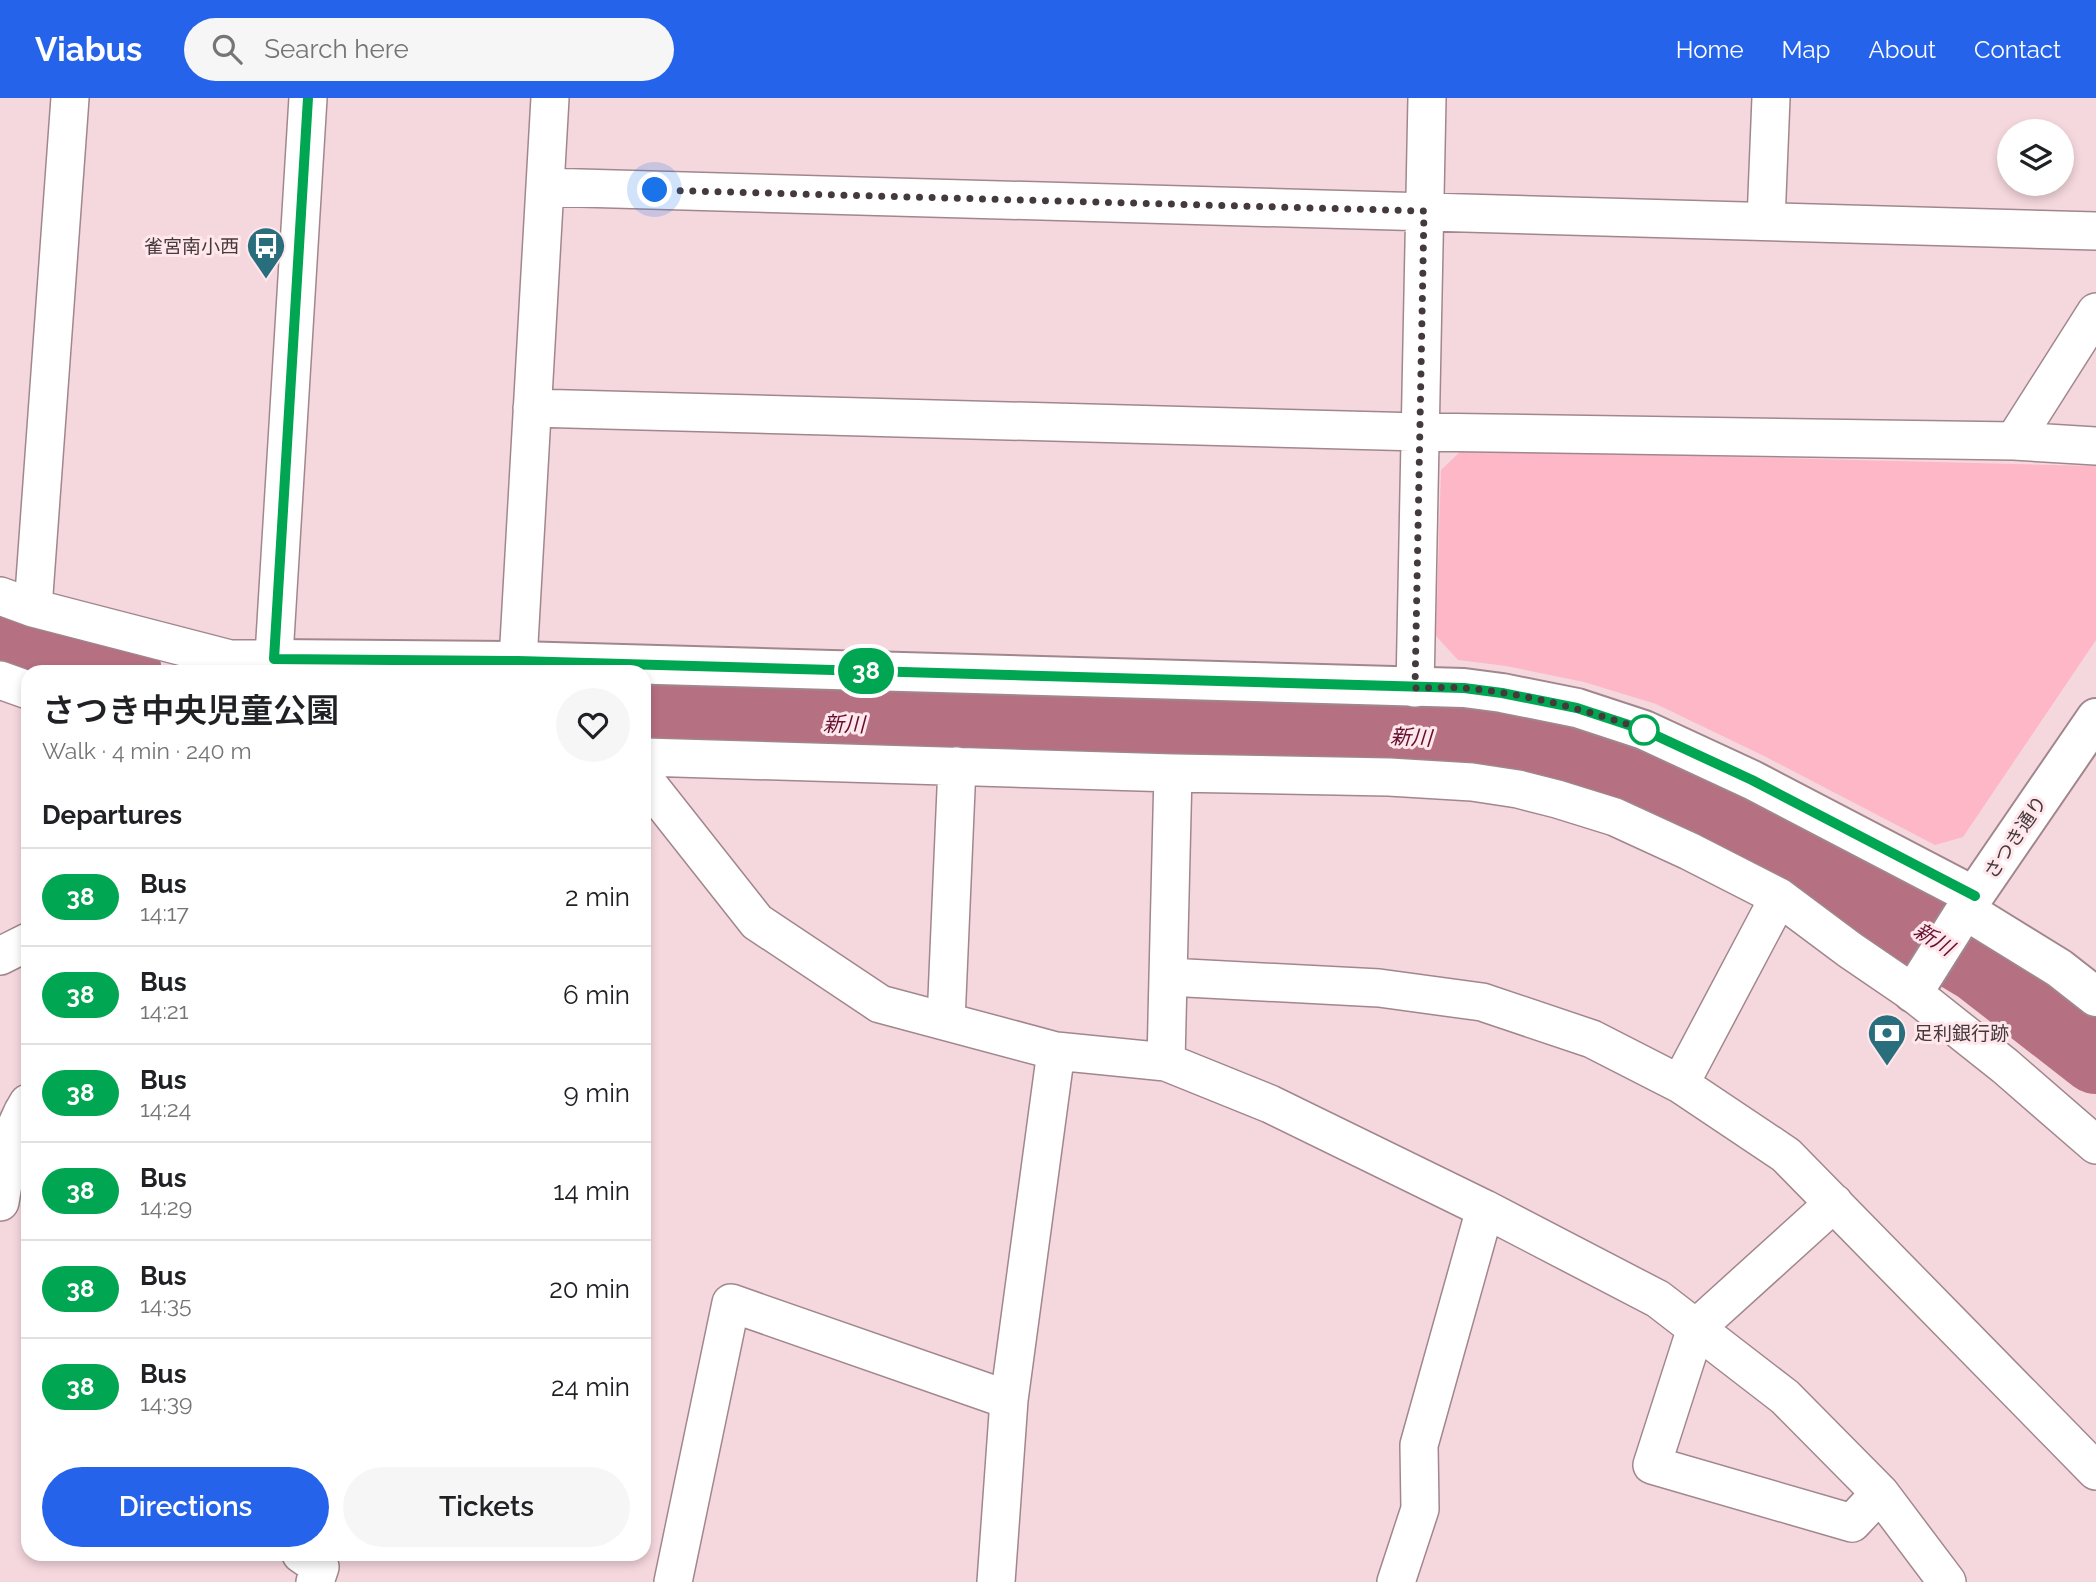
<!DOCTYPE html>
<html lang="en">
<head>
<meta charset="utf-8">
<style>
  body { margin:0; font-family:Raleway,"Noto Sans JP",sans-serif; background:#f6f6f6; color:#202124; height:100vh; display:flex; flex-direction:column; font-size:26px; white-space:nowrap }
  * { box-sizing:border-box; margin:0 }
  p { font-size:23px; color:#757577 }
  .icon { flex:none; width:38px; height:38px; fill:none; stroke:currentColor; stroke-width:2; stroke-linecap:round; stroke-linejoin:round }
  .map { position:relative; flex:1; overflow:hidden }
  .sheet { position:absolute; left:21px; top:567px; width:630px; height:896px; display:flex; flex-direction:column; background:#fff; border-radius:21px; box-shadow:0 4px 10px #0003 }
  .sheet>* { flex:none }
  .badge { padding:0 14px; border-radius:23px; font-size:24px; line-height:46px }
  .tools { position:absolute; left:1997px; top:21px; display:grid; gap:14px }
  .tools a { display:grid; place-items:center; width:77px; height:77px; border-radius:50%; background:#fff; box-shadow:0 4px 10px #0003; font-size:35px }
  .you { position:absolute; width:35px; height:35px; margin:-18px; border:5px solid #fff; border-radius:50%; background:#1a73e8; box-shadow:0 0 0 10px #1a73e833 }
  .map>.badge { position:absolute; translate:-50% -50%; box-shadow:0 0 0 4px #fff }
  h2 { padding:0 21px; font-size:26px; line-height:63px }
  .round { display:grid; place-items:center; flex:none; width:74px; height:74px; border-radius:37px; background:#f6f6f6 }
  .headline { display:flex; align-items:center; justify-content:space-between; height:119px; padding:0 21px }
  h1 { font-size:33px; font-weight:600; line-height:52px }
  .action { display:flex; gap:14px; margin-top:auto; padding:14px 21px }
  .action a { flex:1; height:80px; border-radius:42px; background:#2563eb; color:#fff; font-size:28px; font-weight:600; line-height:80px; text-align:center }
  .action a+a { background:#f6f6f6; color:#202124 }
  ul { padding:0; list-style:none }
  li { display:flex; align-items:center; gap:21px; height:98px; padding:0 21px; border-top:2px solid #e0e0e0 }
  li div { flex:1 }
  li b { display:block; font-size:26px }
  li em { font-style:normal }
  li .badge { min-width:77px; font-weight:700; text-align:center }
  header { display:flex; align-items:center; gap:42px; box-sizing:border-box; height:98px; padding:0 35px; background:#2563eb; color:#fff }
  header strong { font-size:33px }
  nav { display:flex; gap:38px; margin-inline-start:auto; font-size:24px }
  .search { width:490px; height:63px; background:#f6f6f6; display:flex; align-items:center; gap:18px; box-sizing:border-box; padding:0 24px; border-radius:38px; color:#757577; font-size:26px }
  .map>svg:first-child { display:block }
  .green { fill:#fdb7c7 }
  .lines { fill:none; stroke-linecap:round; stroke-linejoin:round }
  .river { stroke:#b57082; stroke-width:74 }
  .street-casing { stroke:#a1878d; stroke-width:40 }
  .secondary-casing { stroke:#a1878d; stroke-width:42 }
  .street { stroke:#fff; stroke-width:37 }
  .secondary { stroke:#fff; stroke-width:38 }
  .line-casing { stroke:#fff; stroke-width:16 }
  .line { stroke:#00a651; stroke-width:10 }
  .walk { stroke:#44393b; stroke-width:7; stroke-dasharray:0 12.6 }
  .stop-dot { fill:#fff; stroke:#00a651; stroke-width:3.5 }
  .labels { text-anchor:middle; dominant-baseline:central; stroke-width:6; stroke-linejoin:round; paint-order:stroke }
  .poi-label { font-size:19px; fill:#44393b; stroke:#ffe7ec; text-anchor:end }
  .street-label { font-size:19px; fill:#44393b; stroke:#ffe7ec }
  .water-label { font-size:21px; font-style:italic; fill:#650e30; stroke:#ffe7ec }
</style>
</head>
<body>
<header>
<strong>Viabus</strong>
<div class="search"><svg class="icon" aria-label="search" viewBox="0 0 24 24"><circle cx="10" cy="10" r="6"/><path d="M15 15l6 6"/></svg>Search here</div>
<nav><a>Home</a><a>Map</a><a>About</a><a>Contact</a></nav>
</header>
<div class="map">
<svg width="2096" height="1484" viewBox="0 0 2096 1484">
  <rect width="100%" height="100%" fill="#f5d8de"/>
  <!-- green -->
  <path class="green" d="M1462,352l634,16v174l-133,197 -28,8 -171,-89 -108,-52 -72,-22 -78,-16 -48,-6 -22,-24 5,-166z"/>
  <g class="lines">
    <!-- river -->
    <path class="river" d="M0,533l125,41
      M644,621l538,15 239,2 73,8 56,15 143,48 213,115 73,44 117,91"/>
    <!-- street casing -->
    <g class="street-casing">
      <path id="street" d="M545,89l1551,44
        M1766,123l5,-123
        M532,310l888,24 594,9 82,5
        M2014,343l82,-129
        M0,498l33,12 197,51h44
        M33,510l37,-510
        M518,563l32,-563
        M273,574l35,-574
        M0,582l28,10
        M1415,590l12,-590
        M644,659l529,16 216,4 83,5 46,7 39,10 58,18 74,34 90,46 71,53 63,43 92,73 91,79
        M1173,675l-5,204 211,11 103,14 110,37 88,45 106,71 310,316
        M644,681l113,143 123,82 176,47 110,11 104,42 215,105 173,90 127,98 95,96 67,89
        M0,858l28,-14
        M946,923l11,-255
        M1166,964l2,-85
        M1680,986l99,-187
        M0,1104c6,-34 9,-70 28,-99
        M1834,1105l-138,125 -44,137 200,58 28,-30
        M301,1456l19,13 -5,15
        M673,1484l58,-279 278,97
        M996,1484l13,-182 47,-349
        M1396,1484l24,-73 -1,-64 66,-236"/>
    </g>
    <!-- secondary casing -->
    <g class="secondary-casing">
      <path id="secondary" d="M274,561l244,2 946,27 38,5 75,15 67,22 108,50 222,116
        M1965,812l94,58 37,29
        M1913,895l61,-97 122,-178"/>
    </g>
    <!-- street -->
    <use href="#street" class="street"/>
    <!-- secondary -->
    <use href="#secondary" class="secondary"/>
  </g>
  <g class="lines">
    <!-- line casing -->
    <g class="line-casing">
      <path id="line" d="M308,0l-34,561 244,2 946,27 38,5 75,15 67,22 108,50 223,116"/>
    </g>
    <!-- line -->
    <use href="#line" class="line"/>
    <!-- walk -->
    <path class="walk" d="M655,92l769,21 -9,477c16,0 33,-1 49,0 61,5 123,22 180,42"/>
  </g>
  <!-- icons -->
  <defs>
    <g id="bus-pin" transform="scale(2.0125)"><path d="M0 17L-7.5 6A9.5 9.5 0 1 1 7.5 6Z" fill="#286e7c" stroke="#ffe7ec"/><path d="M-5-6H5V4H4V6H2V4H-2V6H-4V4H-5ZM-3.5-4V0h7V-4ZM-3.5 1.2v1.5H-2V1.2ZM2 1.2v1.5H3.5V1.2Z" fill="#fff"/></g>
    <g id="bank-pin" transform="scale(2.0125)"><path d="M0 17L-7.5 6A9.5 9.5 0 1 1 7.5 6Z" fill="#286e7c" stroke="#ffe7ec"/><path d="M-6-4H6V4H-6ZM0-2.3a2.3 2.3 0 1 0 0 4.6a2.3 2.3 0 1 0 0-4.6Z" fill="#fff"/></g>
  </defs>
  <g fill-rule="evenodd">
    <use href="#bus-pin" x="266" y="148"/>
    <use href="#bank-pin" x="1887" y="935"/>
  </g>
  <!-- markers -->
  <circle class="stop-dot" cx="1644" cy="632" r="14"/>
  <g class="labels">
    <!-- poi labels -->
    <g class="poi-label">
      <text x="239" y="148">雀宮南小西</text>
      <text x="1914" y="935" text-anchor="start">足利銀行跡</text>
    </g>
    <!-- street labels -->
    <g class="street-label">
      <text transform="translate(2015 739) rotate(-56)">さつき通り</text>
    </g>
    <!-- water labels -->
    <g class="water-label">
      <text transform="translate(844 626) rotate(1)">新川</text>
      <text transform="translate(1411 639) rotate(3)">新川</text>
      <text transform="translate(1934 841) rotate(32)">新川</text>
    </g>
  </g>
</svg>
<div class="tools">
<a><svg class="icon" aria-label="layers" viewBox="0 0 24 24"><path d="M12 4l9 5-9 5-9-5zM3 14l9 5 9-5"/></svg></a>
</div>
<div class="you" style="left:655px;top:92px"></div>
<b class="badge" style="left:866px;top:573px;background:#00a651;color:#fff">38</b>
<section class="sheet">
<div class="headline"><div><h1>さつき中央児童公園</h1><p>Walk · 4 min · 240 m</p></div><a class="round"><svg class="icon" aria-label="heart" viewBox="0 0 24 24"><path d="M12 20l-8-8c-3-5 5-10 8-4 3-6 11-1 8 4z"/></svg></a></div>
<h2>Departures</h2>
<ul>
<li><span class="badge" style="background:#00a651;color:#fff">38</span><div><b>Bus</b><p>14:17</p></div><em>2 min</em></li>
<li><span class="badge" style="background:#00a651;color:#fff">38</span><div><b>Bus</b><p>14:21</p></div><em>6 min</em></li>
<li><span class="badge" style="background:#00a651;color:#fff">38</span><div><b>Bus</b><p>14:24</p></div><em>9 min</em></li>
<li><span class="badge" style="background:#00a651;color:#fff">38</span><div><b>Bus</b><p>14:29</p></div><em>14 min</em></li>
<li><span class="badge" style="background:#00a651;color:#fff">38</span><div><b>Bus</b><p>14:35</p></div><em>20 min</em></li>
<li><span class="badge" style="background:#00a651;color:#fff">38</span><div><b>Bus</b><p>14:39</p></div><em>24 min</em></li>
</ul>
<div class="action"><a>Directions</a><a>Tickets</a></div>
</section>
</div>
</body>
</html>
